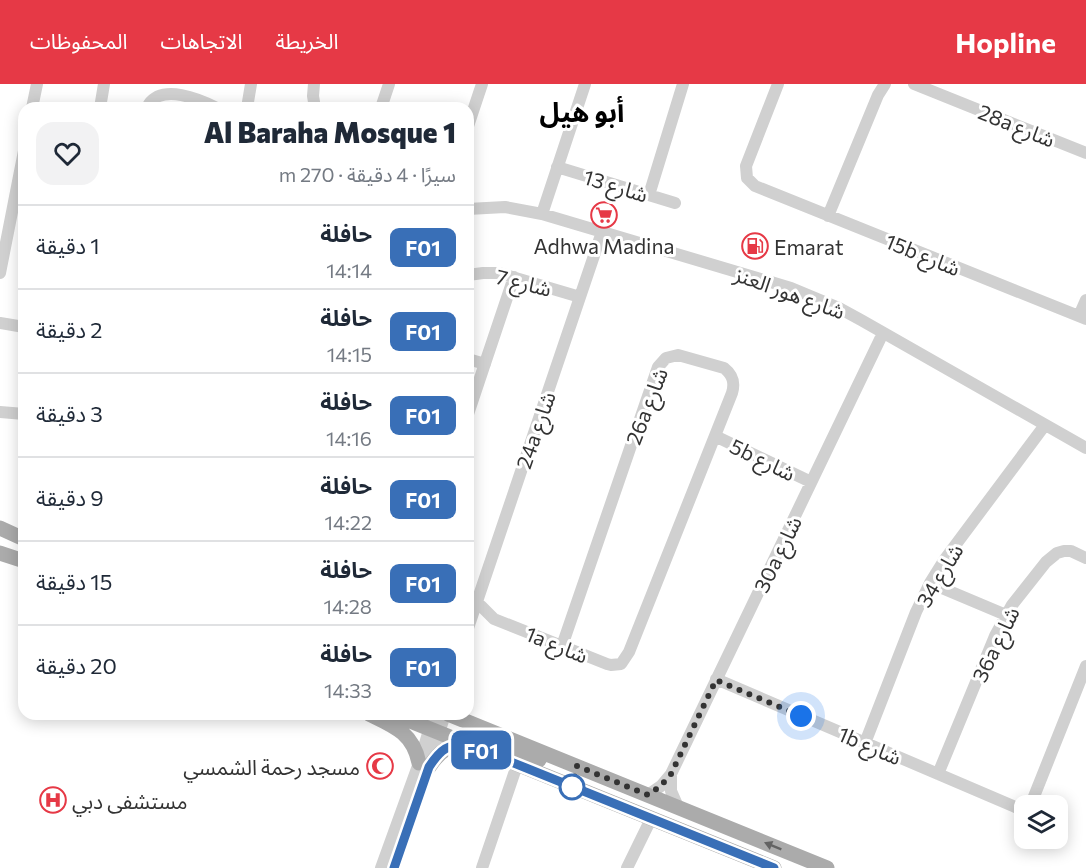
<!DOCTYPE html>
<html lang="ar">
<head>
<meta charset="utf-8">
<style>
  body { margin:0; font-family:Commissioner,"Noto Sans Arabic",sans-serif; background:#f2f2f3; color:#1f2937; direction:rtl; height:100vh; display:flex; flex-direction:column; font-size:22px; white-space:nowrap }
  * { box-sizing:border-box; margin:0 }
  p { font-size:20px; color:#747a83 }
  .icon { flex:none; width:33px; height:33px; fill:none; stroke:currentColor; stroke-width:2; stroke-linecap:round; stroke-linejoin:round }
  .map { position:relative; flex:1; overflow:hidden; direction:ltr }
  .details { position:absolute; left:18px; top:18px; width:456px; height:618px; display:flex; flex-direction:column; background:#fff; border-radius:18px; box-shadow:0 3px 15px #0003; direction:rtl }
  .details>* { flex:none }
  .badge { padding:0 12px; border-radius:9px; font-size:21px; line-height:39px }
  .fabs { position:absolute; left:1014px; top:711px; display:grid; gap:12px }
  .fabs a { display:grid; place-items:center; width:54px; height:54px; border-radius:12px; background:#fff; box-shadow:0 3px 15px #0003; font-size:30px }
  .you { position:absolute; width:30px; height:30px; margin:-15px; border:4px solid #fff; border-radius:50%; background:#1a73e8; box-shadow:0 0 0 9px #1a73e833 }
  .map>.badge { position:absolute; translate:-50% -50%; box-shadow:0 0 0 3px #fff }
  .round { display:grid; place-items:center; flex:none; width:63px; height:63px; border-radius:18px; background:#f2f2f3 }
  .summary { display:flex; align-items:center; justify-content:space-between; height:102px; padding:0 18px }
  h1 { font-size:28px; font-weight:800; line-height:45px }
  ul { padding:0; list-style:none }
  li { display:flex; align-items:center; gap:18px; height:84px; padding:0 18px; border-top:2px solid #e0e1e3 }
  li div { flex:1 }
  li b { display:block; font-size:22px }
  li em { font-style:normal }
  li .badge { min-width:66px; font-weight:700; text-align:center }
  header { display:flex; align-items:center; gap:36px; box-sizing:border-box; height:84px; padding:0 30px; background:#e63946; color:#fff }
  header strong { font-size:28px }
  nav { display:flex; gap:33px; margin-inline-start:auto; font-size:21px }
  .map>svg:first-child { display:block }
  .lines { fill:none; stroke-linecap:round; stroke-linejoin:round }
  .minor { stroke:#d0d0d0; stroke-width:12 }
  .major { stroke:#ababab; stroke-width:15 }
  .oneway { fill:#636363 }
  .line-casing { stroke:#fff; stroke-width:14 }
  .line { stroke:#396fb7; stroke-width:9 }
  .walk { stroke:#333; stroke-width:6; stroke-dasharray:0 10.8 }
  .stop-dot { fill:#fff; stroke:#396fb7; stroke-width:3 }
  .labels { text-anchor:middle; dominant-baseline:central; stroke-width:6; stroke-linejoin:round; paint-order:stroke }
  .street-label { font-size:21px; fill:#333; stroke:#fff }
  .poi-label { font-size:21px; fill:#333; stroke:#fff; text-anchor:start }
  .district-label { font-size:27px; font-weight:bold; fill:#000; stroke:#fff }
</style>
</head>
<body>
<header>
<strong>Hopline</strong>
<nav><a>الخريطة</a><a>الاتجاهات</a><a>المحفوظات</a></nav>
</header>
<div class="map">
<svg width="1086" height="784" viewBox="0 0 1086 784">
  <rect width="100%" height="100%" fill="#fff"/>
  <g class="lines">
    <!-- minor -->
    <path class="minor" d="M314,0l-1,12 2,12
      M778,0l-32,82 1,12 8,8 331,133
      M914,0l172,69
      M149,20c14,-20 50,-5 68,4
      M32,24l5,-24
      M100,24l4,-24
      M247,24l4,-24
      M381,24l8,-24
      M468,42l14,-42
      M557,83l118,36
      M649,111l34,-111
      M468,125l37,-2 37,7 249,74 48,20 22,12 225,128
      M542,130l43,-130
      M828,132l50,-121 7,-11
      M0,189l24,-122
      M468,191l15,-2h16l81,24
      M1079,232l7,-16
      M0,239l24,4
      M468,275l17,5
      M0,328l24,2
      M468,330l46,-137
      M715,352l96,46
      M930,499l76,32
      M468,519l8,1 5,2 13,13 113,45 4,1 10,-1 8,-12 103,-259c3,-10 1,-18 -8,-25l-46,-13 -12,3 -8,9 -96,279
      M468,544l134,-396
      M716,595l297,127 4,2 7,-1
      M865,659l51,-131 14,-29 15,-24 100,-134
      M671,690v17l7,16
      M938,690l57,-138 17,-31 34,-43 11,-9 7,-2h7l15,7
      M648,711l13,-9 10,-12 212,-441
      M1027,722l6,-7 53,-133
      M381,784l38,-105 15,-49
      M394,784l30,-86 21,-68
      M482,784l35,-103
      M627,784l24,-49"/>
    <!-- major -->
    <path class="major" d="M0,444l24,11
      M0,469l24,8
      M369,630c25,12 44,19 50,49
      M393,630l381,154
      M448,630l379,154
      M482,656l57,20
      M429,683c10,-15 20,-24 39,-22"/>
  </g>
  <!-- one-way arrows -->
  <defs><path id="oneway-solid" d="M-6-.8H1V-3.2L6.5 0L1 3.2V.8H-6Z" transform="scale(1.5)"/></defs>
  <use class="oneway" href="#oneway-solid" transform="translate(773 762) rotate(-158)"/>
  <g class="lines">
    <!-- line casing -->
    <g class="line-casing">
      <path id="line" d="M394,784l35,-101c11,-17 19,-24 40,-22l305,123"/>
    </g>
    <!-- line -->
    <use href="#line" class="line"/>
    <!-- walk -->
    <path class="walk" d="M572,703l5,-21 71,29c9,-6 16,-12 23,-21l45,-94 85,36"/>
  </g>
  <!-- icons -->
  <defs>
    <g id="supermarket-ring" transform="scale(1.35)"><circle r="9.5" fill="#fff" stroke="#e63946" stroke-width="1.5"/><path d="M-6-5.5h2.5l.6 2H6L4.5 2H-2.5L-4.4-4H-6ZM-1.5 3.2a1.3 1.3 0 1 0 .1 0ZM3 3.2a1.3 1.3 0 1 0 .1 0Z" fill="#e63946"/></g>
    <g id="fuel-ring" transform="scale(1.35)"><circle r="9.5" fill="#fff" stroke="#e63946" stroke-width="1.5"/><path d="M-5.5-6h7V0h2V4h1.3V-2.5L3-4.5l.8-.8L6-3V5H2.5V1h-1V6h-7ZM-4.2-4.7v3.2H.2V-4.7Z" fill="#e63946"/></g>
    <g id="mosque-ring" transform="scale(1.35)"><circle r="9.5" fill="#fff" stroke="#e63946" stroke-width="1.5"/><path d="M3.5-4.9A6 6 0 1 0 3.5 4.9A5 5 0 1 1 3.5-4.9Z" fill="#e63946"/></g>
    <g id="hospital-ring" transform="scale(1.35)"><circle r="9.5" fill="#fff" stroke="#e63946" stroke-width="1.5"/><path d="M-5-5h3v3.5h4V-5h3V5h-3V1.5h-4V5h-3Z" fill="#e63946"/></g>
  </defs>
  <g fill-rule="evenodd">
    <use href="#supermarket-ring" x="604" y="131"/>
    <use href="#fuel-ring" x="755" y="162"/>
    <use href="#mosque-ring" x="380" y="682"/>
    <use href="#hospital-ring" x="53" y="716"/>
  </g>
  <!-- markers -->
  <circle class="stop-dot" cx="572" cy="703" r="12"/>
  <g class="labels">
    <!-- street labels -->
    <g class="street-label">
      <text transform="translate(1017 41) rotate(22)">28a شارع</text>
      <text transform="translate(616 101) rotate(17)">شارع 13</text>
      <text transform="translate(923 170) rotate(22)">15b شارع</text>
      <text transform="translate(524 198) rotate(14)">شارع 7</text>
      <text transform="translate(790 208) rotate(20)">شارع هور العنز</text>
      <text transform="translate(646 322) rotate(-69)">26a شارع</text>
      <text transform="translate(535 346) rotate(-71)">24a شارع</text>
      <text transform="translate(763 375) rotate(26)">5b شارع</text>
      <text transform="translate(777 470) rotate(-64)">30a شارع</text>
      <text transform="translate(939 491) rotate(-59)">شارع 34</text>
      <text transform="translate(557 560) rotate(22)">1a شارع</text>
      <text transform="translate(995 560) rotate(-64)">36a شارع</text>
      <text transform="translate(870 661) rotate(23)">1b شارع</text>
    </g>
    <!-- poi labels -->
    <g class="poi-label">
      <text x="604" y="161" text-anchor="middle">Adhwa Madina</text>
      <text x="774" y="162">Emarat</text>
      <text x="360" y="682" text-anchor="end">مسجد رحمة الشمسي</text>
      <text x="72" y="716">مستشفى دبي</text>
    </g>
    <!-- district labels -->
    <g class="district-label">
      <text x="582" y="27">أبو هيل</text>
    </g>
  </g>
</svg>
<div class="fabs">
<a><svg class="icon" aria-label="layers" viewBox="0 0 24 24"><path d="M12 4l9 5-9 5-9-5zM3 14l9 5 9-5"/></svg></a>
</div>
<div class="you" style="left:801px;top:632px"></div>
<b class="badge" style="left:481px;top:666px;background:#396fb7;color:#fff">F01</b>
<section class="details">
<div class="summary"><div><h1>Al Baraha Mosque 1</h1><p>سيرًا · 4 دقيقة · 270 m</p></div><a class="round"><svg class="icon" aria-label="heart" viewBox="0 0 24 24"><path d="M12 20l-8-8c-3-5 5-10 8-4 3-6 11-1 8 4z"/></svg></a></div>
<ul>
<li><span class="badge" style="background:#396fb7;color:#fff">F01</span><div><b>حافلة</b><p>14:14</p></div><em>1 دقيقة</em></li>
<li><span class="badge" style="background:#396fb7;color:#fff">F01</span><div><b>حافلة</b><p>14:15</p></div><em>2 دقيقة</em></li>
<li><span class="badge" style="background:#396fb7;color:#fff">F01</span><div><b>حافلة</b><p>14:16</p></div><em>3 دقيقة</em></li>
<li><span class="badge" style="background:#396fb7;color:#fff">F01</span><div><b>حافلة</b><p>14:22</p></div><em>9 دقيقة</em></li>
<li><span class="badge" style="background:#396fb7;color:#fff">F01</span><div><b>حافلة</b><p>14:28</p></div><em>15 دقيقة</em></li>
<li><span class="badge" style="background:#396fb7;color:#fff">F01</span><div><b>حافلة</b><p>14:33</p></div><em>20 دقيقة</em></li>
</ul>
</section>
</div>
</body>
</html>
